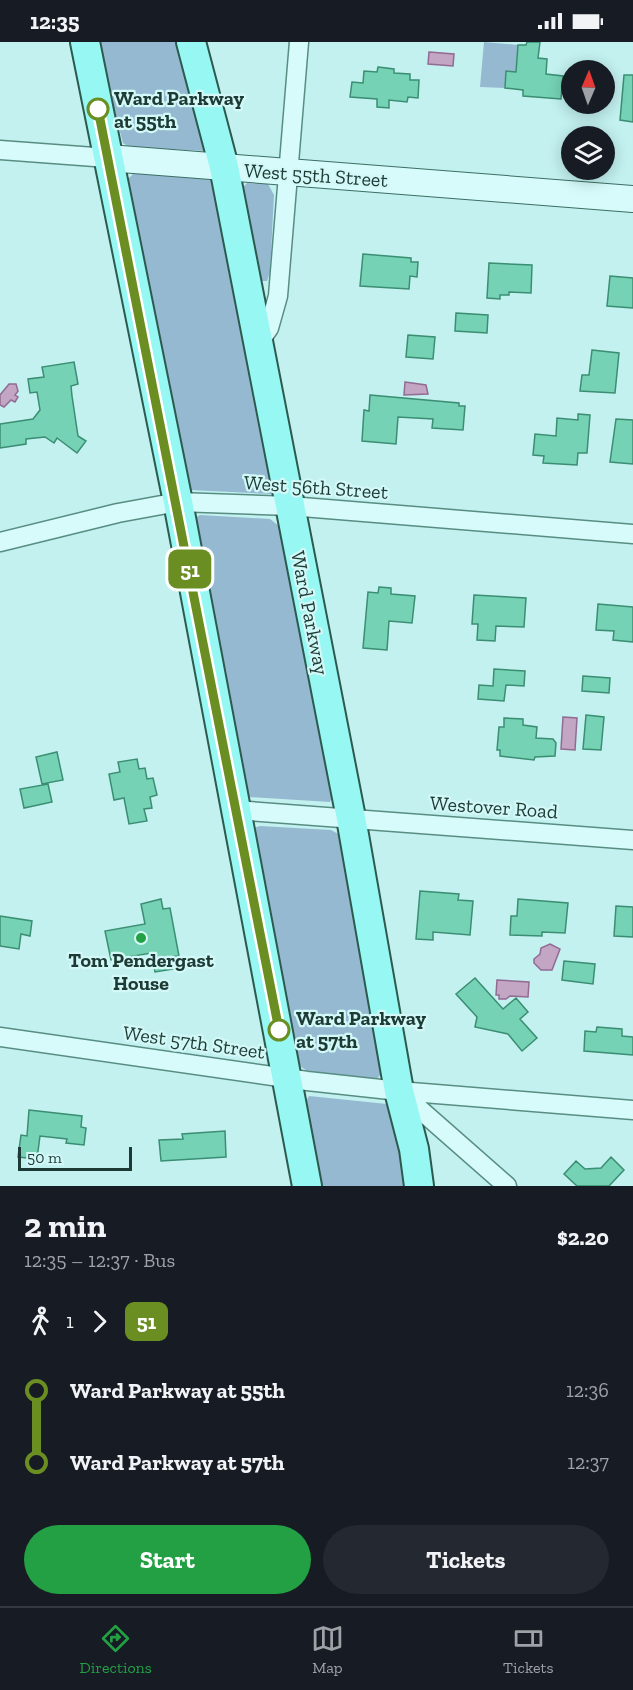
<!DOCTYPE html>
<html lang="en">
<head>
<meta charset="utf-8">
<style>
  body { margin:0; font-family:"Zilla Slab",serif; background:#242831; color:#f1f3f6; height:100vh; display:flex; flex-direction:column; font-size:22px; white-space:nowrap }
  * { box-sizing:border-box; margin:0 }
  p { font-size:20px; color:#9ea1a6 }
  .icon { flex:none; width:33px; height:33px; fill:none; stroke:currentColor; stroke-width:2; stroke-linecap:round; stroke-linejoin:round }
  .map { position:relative; height:1144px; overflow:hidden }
  .sheet { display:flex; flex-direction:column; background:#171b24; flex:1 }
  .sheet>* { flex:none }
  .badge { padding:0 12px; border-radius:9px; font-size:21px; line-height:39px }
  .needle { width:39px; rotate:2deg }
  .fabs { position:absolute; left:561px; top:18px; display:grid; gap:12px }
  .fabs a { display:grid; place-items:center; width:54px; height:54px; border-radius:50%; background:#171b24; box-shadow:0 3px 15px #0003; font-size:30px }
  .scale { position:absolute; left:18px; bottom:15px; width:114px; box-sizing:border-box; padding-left:6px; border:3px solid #1d3b34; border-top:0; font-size:16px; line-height:21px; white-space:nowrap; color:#1d3b34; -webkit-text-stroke:4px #d2f8f7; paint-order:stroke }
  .map>.badge { position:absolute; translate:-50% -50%; box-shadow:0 0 0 3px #fff }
  .legs { display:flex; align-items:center; gap:9px; height:66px; padding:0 24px; font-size:20px }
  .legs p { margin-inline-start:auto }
  .headline { display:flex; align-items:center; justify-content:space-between; height:102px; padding:0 24px }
  h1 { font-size:33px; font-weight:800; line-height:45px }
  .button { display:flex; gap:12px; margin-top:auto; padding:12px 24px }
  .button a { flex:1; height:69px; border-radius:36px; background:#23a044; color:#fff; font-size:24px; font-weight:800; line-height:69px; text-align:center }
  .button a+a { background:#242831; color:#f1f3f6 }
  ul { padding:0 24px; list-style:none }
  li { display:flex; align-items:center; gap:21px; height:72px; font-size:22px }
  li i { display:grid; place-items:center; width:9px; height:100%; margin:0 8px; background:currentColor }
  li i::after { content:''; width:15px; height:15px; margin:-8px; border:4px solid; border-radius:50%; background:#171b24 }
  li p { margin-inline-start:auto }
  li:first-child i { background:linear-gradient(#0000 50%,currentColor 0) }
  li:last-child i { background:linear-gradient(currentColor 50%,#0000 0) }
  .status { display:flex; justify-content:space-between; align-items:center; height:42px; padding:0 30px; background:#171b24; direction:ltr }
  .status svg { height:16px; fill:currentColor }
  .tab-bar { display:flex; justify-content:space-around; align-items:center; height:84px; border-top:2px solid #363941; background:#171b24; font-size:16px; color:#9ea1a6 }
  .tab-bar a { display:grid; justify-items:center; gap:3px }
  .tab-bar .current { color:#23a044 }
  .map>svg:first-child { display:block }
  .green { fill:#95b9d0 }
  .water { fill:#c3a5c4; stroke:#936b92; stroke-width:1.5 }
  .building { fill:#75d2b5; stroke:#3b8e72; stroke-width:1.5 }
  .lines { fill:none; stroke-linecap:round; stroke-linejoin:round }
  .minor-casing { stroke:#588d82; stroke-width:21 }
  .secondary-casing { stroke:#3b6e63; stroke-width:28 }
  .primary-casing { stroke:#2c5a4e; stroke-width:32 }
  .minor { stroke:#d6fbfa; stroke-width:18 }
  .secondary { stroke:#d6fbfa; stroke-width:26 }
  .primary { stroke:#97f7f3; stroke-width:28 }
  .line-1-casing { stroke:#fff; stroke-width:14 }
  .line-1 { stroke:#6b8e23; stroke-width:9 }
  .stop-1-dot { fill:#fff; stroke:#6b8e23; stroke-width:3 }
  .poi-dot { fill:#23a044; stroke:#d2f8f7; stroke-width:2 }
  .labels { text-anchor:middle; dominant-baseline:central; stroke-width:4.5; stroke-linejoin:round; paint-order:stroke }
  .stop-label { font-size:20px; font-weight:bold; fill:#1d3b34; stroke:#d2f8f7; text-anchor:start }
  .street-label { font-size:20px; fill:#1d3b34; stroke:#d2f8f7 }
  .poi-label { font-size:20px; font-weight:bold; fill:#1d3b34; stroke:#d2f8f7 }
</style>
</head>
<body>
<div class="status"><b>12:35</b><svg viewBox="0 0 49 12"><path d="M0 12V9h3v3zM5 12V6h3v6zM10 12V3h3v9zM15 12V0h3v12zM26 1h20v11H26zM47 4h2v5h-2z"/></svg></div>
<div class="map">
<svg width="633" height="1144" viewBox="0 0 633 1144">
  <rect width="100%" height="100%" fill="#c2f1f0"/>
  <!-- green -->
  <path class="green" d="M96,0h90l19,109 -76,-4 -6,-4z
    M484,0l34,3 -1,15 5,13 -15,-1 -2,16 -25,-1z
    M135,130l76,6 4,4 59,307 -3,5 -81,-4 -63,-310z
    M247,141l21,1 6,11 -4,77 -3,9h-8l-19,-90z
    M200,473l70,4 14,11 48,267 -2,5 -81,-5 -5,-5 -51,-273z
    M260,784l71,4 11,6 42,234 -7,9 -70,-8 -11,-8 -42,-235z
    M309,1054l78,8 3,4 16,78h-87l-14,-83z"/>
  <!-- water -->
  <path class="water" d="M429,10l25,2 -1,12 -25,-2z
    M405,340l21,3 2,9 -24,1z
    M9,342h7l2,7 -3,4 3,2 -3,5 -4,-2 -7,7 -4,-2v-10z
    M563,675l14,1 -2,32 -14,-1z
    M550,902l10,5 -8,21h-11l-7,-7v-4l6,-5 1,-6z
    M497,938l32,2 -1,15 -18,-1 -4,3h-7v-4h-3z"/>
  <!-- building -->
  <path class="building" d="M527,0h13l-2,16 9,1 -1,15 17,2 -2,23 -38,-3v-6l-18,-2 1,-17 10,1 2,-27h8z
    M378,25l16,2v4l16,1v6h9l-1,18 -10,-1 -1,5 -18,-2v8l-12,-1v-8l-27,-2 2,-15 11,1 1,-12 13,1z
    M624,33h9v47l-13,-2z
    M363,212l48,4v4h7l-1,15 -7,-1 -1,13 -49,-3z
    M489,221l43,2 -1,28 -22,-1v3h-9v4l-13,-1z
    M610,234l23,2v30l-26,-2z
    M456,271l32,2 -1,18 -32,-2z
    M408,293l27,2 -2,22 -27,-2z
    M592,308l27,3 -4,40 -35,-2 2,-16h7z
    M74,320l4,22 -7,2 1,10 6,40 8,5 -9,12 -20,-15 -3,5 -9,-6 -19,2v5l-26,4v-24l33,-5 7,-9 -3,-18 -7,1 -2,-14 16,-2 -2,-10z
    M370,353l89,8v3h6l-2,24 -31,-2 1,-9 -35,-2 -2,27 -34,-3 2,-31 5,1z
    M578,372l12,1 -3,38h-9l-1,12 -34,-2 1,-7 -11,-1 2,-21 21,2 1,-18 21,2z
    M616,377l17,1v44l-23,-2z
    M379,545l12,1v6l24,2 -3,27 -23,-2 -2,29 -24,-2 5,-56 10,1z
    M474,553l52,3 -2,29 -28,-1 -1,15 -18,-1 1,-16h-6z
    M598,562l35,3v35l-20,-2 1,-9 -18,-1z
    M494,627l31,2 -1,15 -18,-1 -2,16 -26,-2 1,-14 14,1z
    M583,634l27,2 -1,15 -27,-2z
    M586,673l18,2 -3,33 -18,-1z
    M504,676l19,1v6l14,2 -1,11 17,1 3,4 -1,13 -20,1 -1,3 -34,-4v-6h-3l2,-23h5z
    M57,710l6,28 -21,4 -6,-27z
    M137,717l2,10 6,-1 2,11 6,-1 4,17 -7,2 2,11 -8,1 3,12 -18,3 -5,-26 -10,2 -5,-26 11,-2 -2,-10z
    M48,742l4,18 -28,6 -4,-19z
    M420,849l39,3 -1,6 15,1 -3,34 -37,-3v8l-17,-1z
    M161,857l2,10 7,-1 9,48 -8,1 3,12 -19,3 -4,-19 -40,7 -6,-29 40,-7 -4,-20z
    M518,857l50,4 -3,30 -23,-1v4l-32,-1 1,-19h6z
    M616,864l17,1v30l-19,-1z
    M0,874l32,5 -2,15 -9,-2 -2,15 -19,-3z
    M564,919l31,3 -2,20 -31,-4z
    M475,936l28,31 13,-11 12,14 -8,7 17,19 -15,13 -14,-17 -33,-7 2,-10 -21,-23z
    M597,985l25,2v7l11,1v18l-49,-4 1,-20 11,1z
    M29,1068l53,6 -1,11 5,1 -2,17 -18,-2 1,-4 -27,-3 -3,23 -19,-2 3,-22 6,1z
    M225,1089l1,26 -65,4 -2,-21 24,-1 -1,-5z
    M611,1115l13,13 -15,16h-32l-13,-12 12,-13 9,8 16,-1z"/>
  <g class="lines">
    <!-- minor casing -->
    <g class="minor-casing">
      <path id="minor" d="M0,108l108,8
        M258,302l11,-16 9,-32 21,-254
        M0,500l118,-29 60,-11 112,4 343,28
        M235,768l398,30
        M0,995l307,44 92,10 234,19
        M400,1050l107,94"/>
    </g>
    <!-- secondary casing -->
    <g class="secondary-casing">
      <path id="secondary" d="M108,116l525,41"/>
    </g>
    <!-- primary casing -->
    <g class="primary-casing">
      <path id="primary" d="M85,0l93,460 129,684
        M191,0l33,125 127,651 48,273 15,58 5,37"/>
    </g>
    <!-- minor -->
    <use href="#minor" class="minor"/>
    <!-- secondary -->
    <use href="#secondary" class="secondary"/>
    <!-- primary -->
    <use href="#primary" class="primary"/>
  </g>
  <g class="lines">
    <!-- line-1 casing -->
    <g class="line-1-casing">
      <path id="line-1" d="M98,67c63,306 120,614 181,921"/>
    </g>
    <!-- line-1 -->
    <use href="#line-1" class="line-1"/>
  </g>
  <!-- markers -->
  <g class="stop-1-dot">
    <circle cx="98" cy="67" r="10"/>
    <circle cx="279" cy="988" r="10"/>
  </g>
  <circle class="poi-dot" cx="141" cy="896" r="6"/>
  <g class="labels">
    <!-- stop labels -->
    <g class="stop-label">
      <text x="114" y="56">Ward Parkway<tspan x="114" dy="23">at 55th</tspan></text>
      <text x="296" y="976">Ward Parkway<tspan x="296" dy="23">at 57th</tspan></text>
    </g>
    <!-- street labels -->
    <g class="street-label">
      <text transform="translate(316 133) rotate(4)">West 55th Street</text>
      <text transform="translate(316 445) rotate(4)">West 56th Street</text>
      <text transform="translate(310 571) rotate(79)">Ward Parkway</text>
      <text transform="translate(494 765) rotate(4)">Westover Road</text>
      <text transform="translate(194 1000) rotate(8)">West 57th Street</text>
    </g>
    <!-- poi labels -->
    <g class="poi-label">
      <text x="141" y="918">Tom Pendergast<tspan x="141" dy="23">House</tspan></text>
    </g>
  </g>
</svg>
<div class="fabs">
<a><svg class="needle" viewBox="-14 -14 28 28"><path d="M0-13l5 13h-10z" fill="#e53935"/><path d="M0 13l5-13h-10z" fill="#9ea1a6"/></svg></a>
<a><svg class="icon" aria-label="layers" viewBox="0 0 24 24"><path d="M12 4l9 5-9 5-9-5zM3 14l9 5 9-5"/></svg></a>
</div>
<div class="scale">50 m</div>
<b class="badge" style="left:190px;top:527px;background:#6b8e23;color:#fff">51</b>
</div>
<section class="sheet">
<div class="headline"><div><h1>2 min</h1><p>12:35 – 12:37 · Bus</p></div><b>$2.20</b></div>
<div class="legs"><svg class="icon" aria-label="walk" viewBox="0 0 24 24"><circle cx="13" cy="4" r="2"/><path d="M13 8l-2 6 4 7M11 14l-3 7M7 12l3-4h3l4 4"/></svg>1<svg class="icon" aria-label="forward" viewBox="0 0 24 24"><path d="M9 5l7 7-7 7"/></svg><b class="badge" style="background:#6b8e23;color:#fff">51</b></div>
<ul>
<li><i style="color:#6b8e23"></i><b>Ward Parkway at 55th</b><p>12:36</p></li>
<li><i style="color:#6b8e23"></i><b>Ward Parkway at 57th</b><p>12:37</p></li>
</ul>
<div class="button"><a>Start</a><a>Tickets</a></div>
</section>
<nav class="tab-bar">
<a class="current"><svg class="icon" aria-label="directions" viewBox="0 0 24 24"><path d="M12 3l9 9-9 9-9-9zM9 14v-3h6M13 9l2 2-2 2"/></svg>Directions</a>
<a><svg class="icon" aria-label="map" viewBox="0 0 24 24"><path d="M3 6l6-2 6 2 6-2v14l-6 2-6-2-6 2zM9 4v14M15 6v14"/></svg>Map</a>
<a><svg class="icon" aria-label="tickets" viewBox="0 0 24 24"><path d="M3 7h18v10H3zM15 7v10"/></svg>Tickets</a>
</nav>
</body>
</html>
